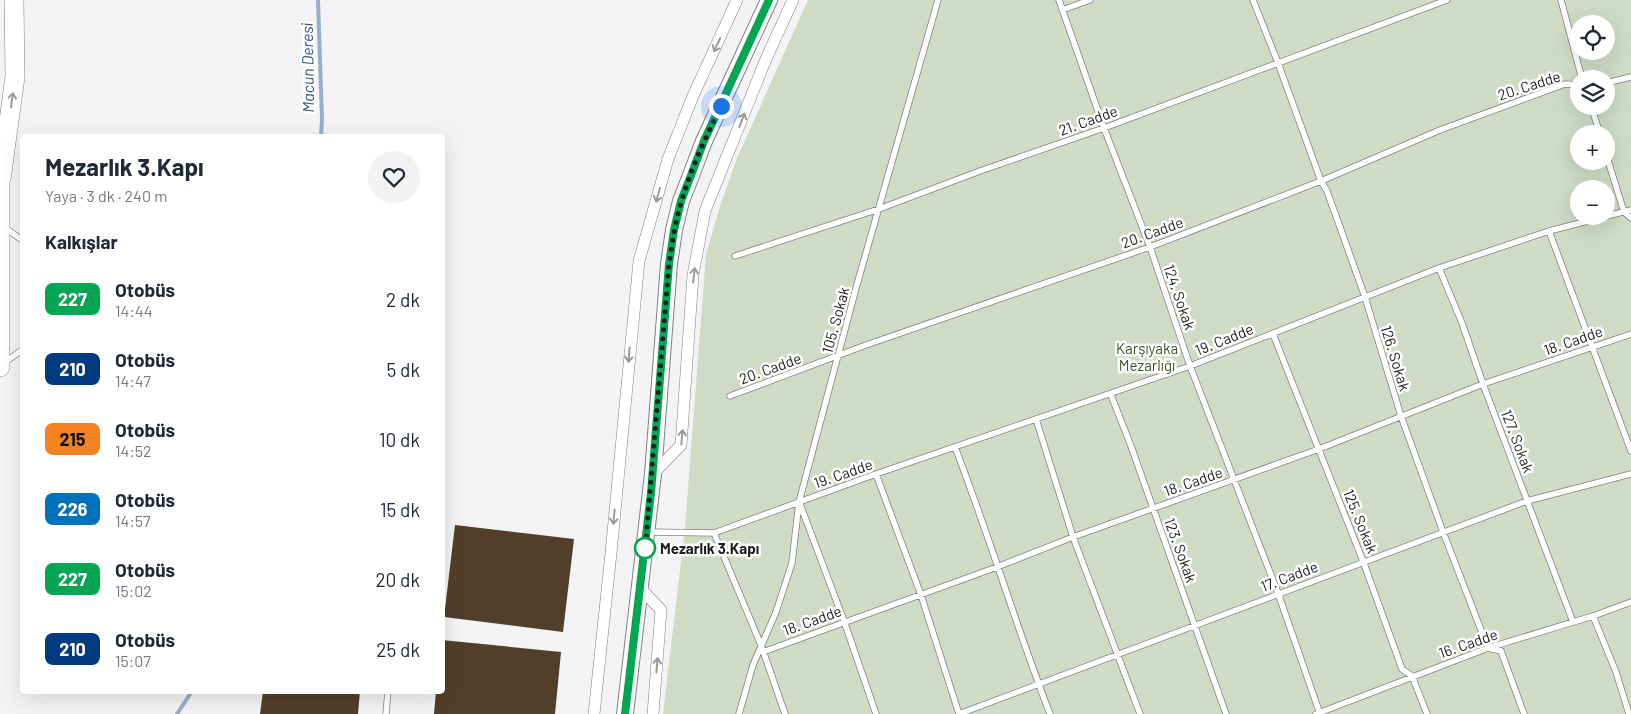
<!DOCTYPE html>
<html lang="tr">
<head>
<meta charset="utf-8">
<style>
  body { margin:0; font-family:Barlow,sans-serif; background:#f2f2f3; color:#1f2937; height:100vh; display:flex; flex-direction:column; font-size:19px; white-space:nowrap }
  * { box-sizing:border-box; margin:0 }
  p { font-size:16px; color:#747a83 }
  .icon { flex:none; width:28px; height:28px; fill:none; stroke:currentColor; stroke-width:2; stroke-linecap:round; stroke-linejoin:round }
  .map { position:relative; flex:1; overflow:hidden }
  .sheet { position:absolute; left:20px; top:134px; width:425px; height:560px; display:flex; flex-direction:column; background:#fff; border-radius:5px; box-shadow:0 5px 20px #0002 }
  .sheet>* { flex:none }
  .badge { padding:0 10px; border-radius:8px; font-size:18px; line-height:32px }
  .controls { position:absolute; left:1570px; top:15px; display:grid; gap:10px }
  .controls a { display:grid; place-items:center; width:45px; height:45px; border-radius:50%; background:#fff; box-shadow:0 5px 20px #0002; font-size:25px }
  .you { position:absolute; width:25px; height:25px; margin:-12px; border:4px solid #fff; border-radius:50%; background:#1a73e8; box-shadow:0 0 0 8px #1a73e833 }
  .map>.badge { position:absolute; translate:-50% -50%; box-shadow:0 0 0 2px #fff }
  h2 { padding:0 25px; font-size:19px; line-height:45px }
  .round { display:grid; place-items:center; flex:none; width:52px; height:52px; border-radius:26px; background:#f2f2f3 }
  .head { display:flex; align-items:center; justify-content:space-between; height:85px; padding:0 25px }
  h1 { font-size:24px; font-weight:700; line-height:38px }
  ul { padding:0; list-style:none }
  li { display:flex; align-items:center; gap:15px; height:70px; padding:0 25px }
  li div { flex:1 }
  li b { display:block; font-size:19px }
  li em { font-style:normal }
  li .badge { min-width:55px; font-weight:700; text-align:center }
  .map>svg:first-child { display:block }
  .green { fill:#cfdbc4; fill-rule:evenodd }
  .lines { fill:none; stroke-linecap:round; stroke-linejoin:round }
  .stream { stroke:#98aec7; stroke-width:4 }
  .building { fill:#513f29 }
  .service-casing { stroke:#818183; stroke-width:7 }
  .minor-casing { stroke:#818183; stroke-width:12 }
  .secondary-casing { stroke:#818183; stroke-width:18 }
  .primary-casing { stroke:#818183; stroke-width:20 }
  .service { stroke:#fff; stroke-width:5.5 }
  .minor { stroke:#fff; stroke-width:11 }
  .secondary { stroke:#fff; stroke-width:16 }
  .primary { stroke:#fff; stroke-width:19 }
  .oneway { stroke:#9a9a9a }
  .line-casing { stroke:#fff; stroke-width:11 }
  .line { stroke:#00a651; stroke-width:8 }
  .walk { stroke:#1f1f1f; stroke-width:5; stroke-dasharray:0 9 }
  .stop-dot { fill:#fff; stroke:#00a651; stroke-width:2.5 }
  .labels { text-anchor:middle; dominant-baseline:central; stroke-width:5; stroke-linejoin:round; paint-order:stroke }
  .street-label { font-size:15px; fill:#1f1f1f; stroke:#fff }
  .park-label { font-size:15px; fill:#3f5326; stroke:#fff }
  .stop-label { font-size:15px; font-weight:bold; fill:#1f1f1f; stroke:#fff; text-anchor:start }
  .water-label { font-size:16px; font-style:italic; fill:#33577b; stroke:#fff }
</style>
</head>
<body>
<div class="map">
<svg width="1631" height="714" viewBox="0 0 1631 714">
  <rect width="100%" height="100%" fill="#f3f3f5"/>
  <!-- green -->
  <path class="green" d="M808,0h823v714h-968l22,-186 21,-274 15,-51 16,-45zM1579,24h27v27h-27zM1579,79h27v27h-27zM1579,134h27v27h-27zM1579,189h27v27h-27z"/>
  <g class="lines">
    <!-- stream -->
    <path class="stream" d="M318,0l4,120 -1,16
      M177,714l15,-23"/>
  </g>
  <!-- building -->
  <path class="building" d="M455,525l119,14 -11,93 -119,-15z
    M442,640l119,12 -6,62h-121l2,-23h6z
    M263,691h97l-2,23h-98z"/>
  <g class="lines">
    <!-- service casing -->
    <g class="service-casing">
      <path id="service" d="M1059,0l45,128 46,119 40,119 88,227 42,121
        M1253,0l25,63 43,118 6,10 38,106 36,119 42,116 45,116 13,3 23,63
        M1561,0l21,79
        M1062,10l28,-10
        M1606,83l25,-6
        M1591,106l9,28
        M1606,154l18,58 7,6
        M4,227l18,13
        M1549,231l82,220
        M735,256l144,-47 101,-38 124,-43 343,-128
        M1439,268l23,55 21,61 90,238
        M1273,334l90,227 39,108 10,7 15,38
        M4,363l18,-13
        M1111,395l20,51 95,268
        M730,396l136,-51 284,-98 171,-66 119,-51 125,-46 14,1
        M1036,419l37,118 67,177
        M955,447c34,88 61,179 95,267
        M876,474l45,121 38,119
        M800,504l44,117 32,93
        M649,532l65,1 162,-59 314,-108 249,-98 110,-37 82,-21
        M714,533l47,112 24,69
        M1593,616l23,56 13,42
        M763,652l234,-85 76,-30 246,-88 164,-65 148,-50
        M386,714l2,-23
        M739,714l14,-49 23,-53 16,-49 7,-61 57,-214 82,-288
        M959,714l568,-213 104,-27
        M1316,714l172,-66 105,-32 38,-14"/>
    </g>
    <!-- minor casing -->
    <g class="minor-casing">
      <path id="minor" d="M653,474l28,-29 12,-170 12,-64 61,-152 27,-59
        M641,589l20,21 -8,104
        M594,714l17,-161 28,-292 29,-102 25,-63 44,-96"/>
    </g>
    <!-- secondary casing -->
    <g class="secondary-casing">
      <path id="secondary" d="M625,714l28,-240 16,-210 5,-34 7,-29 9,-23 14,-37 65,-141"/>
    </g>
    <!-- primary casing -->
    <g class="primary-casing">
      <path id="primary" d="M0,166v201
        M1,179l14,-102 -1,-77"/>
    </g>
    <!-- service -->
    <use href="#service" class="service"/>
    <!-- minor -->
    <use href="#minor" class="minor"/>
    <!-- secondary -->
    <use href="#secondary" class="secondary"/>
    <!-- primary -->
    <use href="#primary" class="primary"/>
  </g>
  <!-- one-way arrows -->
  <defs><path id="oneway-shaft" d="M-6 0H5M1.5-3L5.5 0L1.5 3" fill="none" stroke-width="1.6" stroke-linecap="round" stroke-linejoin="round" transform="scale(1.25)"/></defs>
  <g class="oneway">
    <use href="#oneway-shaft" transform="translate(717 45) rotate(115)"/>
    <use href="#oneway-shaft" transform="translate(12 100) rotate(-82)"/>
    <use href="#oneway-shaft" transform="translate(742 120) rotate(-69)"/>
    <use href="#oneway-shaft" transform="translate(658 195) rotate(106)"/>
    <use href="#oneway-shaft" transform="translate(694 275) rotate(-83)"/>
    <use href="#oneway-shaft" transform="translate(629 355) rotate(95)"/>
    <use href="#oneway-shaft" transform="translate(682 437) rotate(-85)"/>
    <use href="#oneway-shaft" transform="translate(614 517) rotate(95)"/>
    <use href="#oneway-shaft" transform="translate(657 665) rotate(-85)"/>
  </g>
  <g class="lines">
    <!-- line casing -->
    <g class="line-casing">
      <path id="line" d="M625,714l26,-221 18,-229 5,-34 7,-29 9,-23 14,-37 65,-141"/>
    </g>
    <!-- line -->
    <use href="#line" class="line"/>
    <!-- walk -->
    <path class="walk" d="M645,548v3l24,-287c3,-20 6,-41 12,-61 9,-33 25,-66 40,-97"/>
  </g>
  <!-- markers -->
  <circle class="stop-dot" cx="645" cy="548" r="10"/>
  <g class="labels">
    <!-- street labels -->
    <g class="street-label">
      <text transform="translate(1529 85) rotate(-18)">20. Cadde</text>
      <text transform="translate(1088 120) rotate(-20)">21. Cadde</text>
      <text transform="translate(1152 232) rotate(-20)">20. Cadde</text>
      <text transform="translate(1180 297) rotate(71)">124. Sokak</text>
      <text transform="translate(835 320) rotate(-75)">105. Sokak</text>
      <text transform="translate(1224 339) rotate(-22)">19. Cadde</text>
      <text transform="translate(1573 340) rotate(-19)">18. Cadde</text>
      <text transform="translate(1396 358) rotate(73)">126. Sokak</text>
      <text transform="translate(770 368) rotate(-20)">20. Cadde</text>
      <text transform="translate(1518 441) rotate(69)">127. Sokak</text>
      <text transform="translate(843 473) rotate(-19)">19. Cadde</text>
      <text transform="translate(1193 481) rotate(-19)">18. Cadde</text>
      <text transform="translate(1361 521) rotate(68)">125. Sokak</text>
      <text transform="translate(1181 550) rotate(70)">123. Sokak</text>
      <text transform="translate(1289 576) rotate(-21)">17. Cadde</text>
      <text transform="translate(812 620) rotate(-20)">18. Cadde</text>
      <text transform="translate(1468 643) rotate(-19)">16. Cadde</text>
    </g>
    <!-- park labels -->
    <g class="park-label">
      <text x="1147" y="348">Karşıyaka<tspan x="1147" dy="17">Mezarlığı</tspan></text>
    </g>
    <!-- stop labels -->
    <g class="stop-label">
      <text x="660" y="548">Mezarlık 3.Kapı</text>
    </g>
    <!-- water labels -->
    <g class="water-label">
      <text transform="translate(307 68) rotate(-91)">Macun Deresi</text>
    </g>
  </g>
</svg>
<div class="controls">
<a><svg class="icon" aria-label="locate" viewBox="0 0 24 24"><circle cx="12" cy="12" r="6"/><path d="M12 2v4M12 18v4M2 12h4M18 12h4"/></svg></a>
<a><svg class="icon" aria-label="layers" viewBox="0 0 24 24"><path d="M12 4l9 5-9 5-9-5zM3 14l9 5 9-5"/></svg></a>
<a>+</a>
<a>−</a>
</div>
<div class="you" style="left:721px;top:106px"></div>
<section class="sheet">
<div class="head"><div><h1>Mezarlık 3.Kapı</h1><p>Yaya · 3 dk · 240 m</p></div><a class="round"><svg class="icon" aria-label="heart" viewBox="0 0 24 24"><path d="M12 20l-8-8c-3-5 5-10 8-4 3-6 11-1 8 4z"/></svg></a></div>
<h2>Kalkışlar</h2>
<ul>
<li><span class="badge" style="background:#00a651;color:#fff">227</span><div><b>Otobüs</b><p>14:44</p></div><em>2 dk</em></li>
<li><span class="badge" style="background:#003b80;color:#fff">210</span><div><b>Otobüs</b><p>14:47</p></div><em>5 dk</em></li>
<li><span class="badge" style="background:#f58220;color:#111">215</span><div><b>Otobüs</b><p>14:52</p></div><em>10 dk</em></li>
<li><span class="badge" style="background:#0072bc;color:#fff">226</span><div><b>Otobüs</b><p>14:57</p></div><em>15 dk</em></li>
<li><span class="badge" style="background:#00a651;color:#fff">227</span><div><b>Otobüs</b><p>15:02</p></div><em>20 dk</em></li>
<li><span class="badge" style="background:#003b80;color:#fff">210</span><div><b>Otobüs</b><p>15:07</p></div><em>25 dk</em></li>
</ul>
</section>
</div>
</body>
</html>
